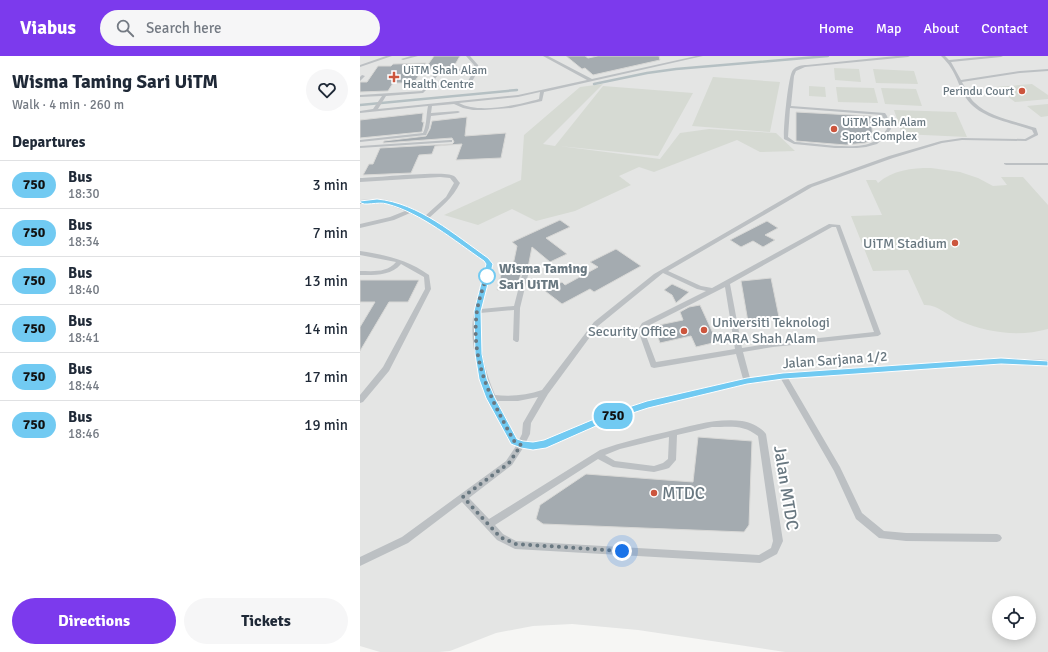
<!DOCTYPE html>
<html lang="en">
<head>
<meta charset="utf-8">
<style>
  body { margin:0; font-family:Signika,sans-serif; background:#f6f6f7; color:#1f2937; height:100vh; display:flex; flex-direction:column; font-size:15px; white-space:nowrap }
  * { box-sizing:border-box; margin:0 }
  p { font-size:13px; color:#747a83 }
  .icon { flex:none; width:22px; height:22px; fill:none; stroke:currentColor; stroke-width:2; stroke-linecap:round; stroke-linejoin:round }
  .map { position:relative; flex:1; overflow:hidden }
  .side { display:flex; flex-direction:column; background:#fff; width:360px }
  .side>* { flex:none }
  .badge { padding:0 8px; border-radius:13px; font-size:14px; line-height:26px }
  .controls { position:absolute; left:632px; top:540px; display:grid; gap:8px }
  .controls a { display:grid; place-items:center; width:44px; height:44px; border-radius:50%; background:#fff; box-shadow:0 2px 10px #0003; font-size:20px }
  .you { position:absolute; width:20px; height:20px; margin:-10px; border:3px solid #fff; border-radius:50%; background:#1a73e8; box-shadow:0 0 0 6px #1a73e833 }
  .map>.badge { position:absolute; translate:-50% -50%; box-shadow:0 0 0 2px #fff }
  h2 { padding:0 12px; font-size:15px; line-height:36px }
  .round { display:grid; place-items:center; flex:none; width:42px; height:42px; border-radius:21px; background:#f6f6f7 }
  .overview { display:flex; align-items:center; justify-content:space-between; height:68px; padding:0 12px }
  h1 { font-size:19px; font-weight:800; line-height:30px }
  .button { display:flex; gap:8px; margin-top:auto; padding:8px 12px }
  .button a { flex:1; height:46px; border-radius:24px; background:#7c3aed; color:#fff; font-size:16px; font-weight:800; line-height:46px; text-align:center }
  .button a+a { background:#f6f6f7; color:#1f2937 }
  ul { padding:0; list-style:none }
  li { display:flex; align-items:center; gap:12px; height:48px; padding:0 12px; border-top:1px solid #e0e1e3 }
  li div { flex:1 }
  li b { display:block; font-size:15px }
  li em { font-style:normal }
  li .badge { min-width:44px; font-weight:700; text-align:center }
  header { display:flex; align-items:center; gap:24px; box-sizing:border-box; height:56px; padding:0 20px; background:#7c3aed; color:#fff }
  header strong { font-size:19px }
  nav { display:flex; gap:22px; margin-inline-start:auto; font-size:14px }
  .search { width:280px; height:36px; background:#f6f6f7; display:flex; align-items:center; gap:10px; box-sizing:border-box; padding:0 14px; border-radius:22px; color:#747a83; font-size:15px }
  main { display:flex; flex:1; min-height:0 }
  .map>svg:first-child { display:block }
  .built { fill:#e4e5e4; fill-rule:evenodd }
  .green { fill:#d6dad3 }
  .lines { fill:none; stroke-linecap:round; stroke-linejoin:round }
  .stream { stroke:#b5c0c3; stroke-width:2.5 }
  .building { fill:#a4abb0; stroke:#d8d8d6 }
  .minor { fill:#bcc0c3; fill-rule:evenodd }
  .line { fill:#71caf2; stroke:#fff }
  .walk { stroke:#697881; stroke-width:4; stroke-dasharray:0 7.2 }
  .poi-dot { fill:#cc553d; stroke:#fff; stroke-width:1.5 }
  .stop-dot { fill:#fff; stroke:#71caf2; stroke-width:2 }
  .labels { text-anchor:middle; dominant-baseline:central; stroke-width:4; stroke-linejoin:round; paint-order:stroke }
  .far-poi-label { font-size:12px; fill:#697881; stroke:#fff; text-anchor:start }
  .poi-label { font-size:14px; fill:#697881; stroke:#fff; text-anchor:end }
  .stop-label { font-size:14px; font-weight:bold; fill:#697881; stroke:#fff; text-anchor:start }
  .street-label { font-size:14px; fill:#697881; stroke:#fff }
  .near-street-label { font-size:17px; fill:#697881; stroke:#fff }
  .near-poi-label { font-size:17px; fill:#697881; stroke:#fff; text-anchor:start }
</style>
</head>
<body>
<header>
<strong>Viabus</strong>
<div class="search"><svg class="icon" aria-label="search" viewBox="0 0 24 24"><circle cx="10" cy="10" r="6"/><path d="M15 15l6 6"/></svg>Search here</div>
<nav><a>Home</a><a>Map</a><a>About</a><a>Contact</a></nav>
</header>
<main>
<section class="side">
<div class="overview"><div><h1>Wisma Taming Sari UiTM</h1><p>Walk · 4 min · 260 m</p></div><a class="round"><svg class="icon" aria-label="heart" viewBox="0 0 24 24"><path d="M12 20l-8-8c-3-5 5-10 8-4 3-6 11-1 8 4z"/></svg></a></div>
<h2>Departures</h2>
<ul>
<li><span class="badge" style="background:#71caf2;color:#111">750</span><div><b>Bus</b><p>18:30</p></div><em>3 min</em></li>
<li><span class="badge" style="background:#71caf2;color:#111">750</span><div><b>Bus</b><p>18:34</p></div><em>7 min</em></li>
<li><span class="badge" style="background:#71caf2;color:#111">750</span><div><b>Bus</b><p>18:40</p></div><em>13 min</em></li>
<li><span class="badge" style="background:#71caf2;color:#111">750</span><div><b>Bus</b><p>18:41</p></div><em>14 min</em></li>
<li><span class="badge" style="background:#71caf2;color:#111">750</span><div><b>Bus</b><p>18:44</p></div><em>17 min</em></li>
<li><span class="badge" style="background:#71caf2;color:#111">750</span><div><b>Bus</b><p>18:46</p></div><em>19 min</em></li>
</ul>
<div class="button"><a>Directions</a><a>Tickets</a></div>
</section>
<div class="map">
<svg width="688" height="596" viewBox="0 0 688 596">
  <rect width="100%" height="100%" fill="#f6f6f4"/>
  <!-- built -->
  <path class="built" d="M0,0h688v596h-263l-147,-22 -66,-6 -39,2 -37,7 -46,18 -11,1h-59l-20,-6zM639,547h30v30h-30z"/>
  <!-- green -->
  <path class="green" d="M474,12l25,1 2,13 -26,-2z
    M513,13l41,2 4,13 -42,-1z
    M353,21l67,5 -10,50 -78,-6z
    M243,28l-60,60 12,2 48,-60 90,7 -35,63 -99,-10 101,13 20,-26 29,-4 67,4 19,18 -35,1 -23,-12 -83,32 -15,-5 -20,9 12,9 -56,26 -39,10 -24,-12 -34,16 -34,-10 77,-35 3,-45 56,-48z
    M672,28l16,11v4l-33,3 -20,-15z
    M449,30l16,1 1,10 -17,-1z
    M476,31l38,1 4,15 -40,-1z
    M521,32l35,1 6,17 -37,-2z
    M688,48v12l-7,1 -14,-11z
    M534,54l62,2 11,25 -65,-3z
    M571,112l29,4 18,6 15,8 14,-1 -6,-8h22l25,28v124c-29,8 -60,4 -88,-8 -12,-5 -23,-17 -36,-16l-16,-35 -35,1 -22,-55 31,-1 -16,-35h10l2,3c15,-13 33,-15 53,-15z"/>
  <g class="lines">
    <!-- stream -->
    <path class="stream" d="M234,28l53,-11 29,-4 152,-13
      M0,49l157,-15"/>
  </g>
  <!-- building -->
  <path class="building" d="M74,0h26l-7,12 -29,2z
    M206,0h19l3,2 10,-2h61l1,4 -67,15 -8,-7 -3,1z
    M66,7l-12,20h-21l-5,8 -28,1v-10h7l11,-16h13l2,-2z
    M436,56l75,4 2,24 -8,3 -19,2 -50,-4z
    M63,57l-1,9h2l-2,10 -62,6v-18z
    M107,61l-2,19 41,-3 -5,25 -45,2 6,-16 -27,2 -3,8 -13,1 -8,18 -48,2 6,-11h4l7,-16 72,-4 2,-2 -2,-4 -69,5 1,-2 42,-5 4,-7 2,-8z
    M200,164l10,7 -24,11 21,16 -17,8 -18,-15 -4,21 -6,3 -6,18 -19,1 5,-19 10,-1 5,-24 -5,-4z
    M407,165l11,7 -13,7 10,5 -12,7 -10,-6 -12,6 -11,-7z
    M256,193l25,17 -47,26 -4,-3 -28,15 -17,-13 17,-9 3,3 33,-18 -8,-5z
    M411,222l8,39h-17l1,4 -15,1 -7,-41z
    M0,224h59l-11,22h-19l-29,49v-24l15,-25h-15z
    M312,228l17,8 -13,11 -4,-8 -8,-5z
    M340,249l17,37 -21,5 -5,-11 -31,7 -6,-17 29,-6 -3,-8 9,-5z
    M338,381l54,4 -3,84 -5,7 -201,-8 -7,-5 4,-14 46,-31 107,8z"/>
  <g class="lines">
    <!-- minor -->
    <path class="minor" d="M26,0h6l-32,11v-2z
      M51,0h7l-15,4 -2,-1z
      M106,0h4l8,9 1,4 -9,16 -5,1 -37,2 -5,5 -37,3 -8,13 140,-14 69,-15 -44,-24h5l44,23 104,-23h7l-159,36 -2,9 -31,7 -27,2h-11l-10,-2 -9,-4 -22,2 -1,7 27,-2 2,1 -2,1 -27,3 -2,12 -3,7 -66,7v-2l63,-7c4,-9 3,-18 5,-27l-68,7v-2l13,-2 9,-13 -22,1v-2l62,-4 16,-21 37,-2 -1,-3zM114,14l-7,13 -37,3 10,-14zM180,36l-1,7c-21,6 -60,15 -80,4l59,-6z
      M536,0h14l-2,1 -103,10 -9,4 -2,5 -3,30 94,7 2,3 4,13 -8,10 -6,5 -11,3 -9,1h-22l-41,-4 -10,-5c-1,-8 4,-64 9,-69 3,-4 9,-5 14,-5zM430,52l92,7 5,14c-4,5 -8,10 -14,13 -16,9 -59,1 -78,0l-7,-5z
      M581,0h4l4,4 41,-4h13l-2,1 -50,5 10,18 59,-9 28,-2v2l-28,2 -58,9c4,7 7,16 13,21 14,14 43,19 61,25l2,6v1l-12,6 -64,-1 -20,3 -49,15 -81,29 -144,84 33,15 11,2 117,-64 11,1 41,109 -3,2 -105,11 -30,5 7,26 33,-5 218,-15 47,2v6l-47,-2 -213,14 52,89 22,46 22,18 22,2 91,1 3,1 2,3 -2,3 -3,1 -91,-1 -27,-3 -23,-19 -22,-48 -53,-92 -34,5 -99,23 -43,15 -59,25 -13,2 -10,-1 -11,17 -43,33 20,21 111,-69c22,-8 44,-13 66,-18 25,-6 50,-14 76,-11 8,1 19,6 24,13l17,107 -6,13 -17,9 -245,-14 -18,-9 -35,-38 -54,41 -48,23v-9l42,-20 104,-76 10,-15 -5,-3 -24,-45 1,-1c-12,-28 -20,-61 -13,-91 3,-14 9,-27 12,-42l-3,-4 -60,-41 -14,-6 -16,7 -34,8v-4l30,-7 15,-6 -18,-7 -10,-1 -17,1v-4l17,-1 11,1 37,16 21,-19 8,-14 -4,-5 -10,-1 -80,5v-4c15,0 84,-8 94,-2 2,1 4,5 6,7 -7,15 -19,24 -31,35l59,40 5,6 -12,45 33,-3 9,-35 3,-2 3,2 -9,37 -1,32 -1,2h-2l-3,-2 1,-30 -34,3c-1,30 3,54 15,82 16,2 32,0 47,-5l52,-68 60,-48 154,-89 81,-29 52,-15 21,-3 63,1 9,-5 -2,-4c-21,-8 -52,-11 -66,-32 -6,-9 -9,-21 -15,-30 -3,-5 -6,-8 -10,-12zM472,171h4l38,105 -101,11 -31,5 -12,-64zM303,217l34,16 9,2 -64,32 -3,5v5l12,34 3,1 82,-14 7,25 -96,22 -48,17 -54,23 -12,2 -7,-1 4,-8 1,-11 17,-29 50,-68zM365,231l10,62 -79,13 -11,-29 1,-6zM178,341l-15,26 -1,11 -3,6 -2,-1 -20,-38h21zM352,371c18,0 31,-3 46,9l15,105 -2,7 -12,7 -243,-14 -13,-7 -8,-9 103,-66 15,8 41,5 12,-3 3,-1 7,-8 1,-25zM309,381l-1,22 -5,4 -9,3 -39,-5 -10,-6 15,-6z
      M2,19l3,1 -5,5v-4z
      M90,84h2v2l-92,6v-2z
      M644,107h44v2h-42l-2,-1z
      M0,195c26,4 48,9 69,24l2,14 -42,82 -26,31 -3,1v-8l23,-28 42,-78 -1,-12 -23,-13c-10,12 -26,11 -41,11v-4c13,0 27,2 36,-9l-36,-7z"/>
  </g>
  <!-- line -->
  <path class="line" d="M17,143c42,4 78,36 111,59l5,6 -12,47 1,43 5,25 8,19 22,41 6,2 10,1 11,-2 55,-23 48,-16 100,-23 36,-5 218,-15 47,3v5l-47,-2 -218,15 -36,5 -99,24 -43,14 -59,26 -13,2 -12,-2 -10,-4 -25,-46 -7,-19 -4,-25 -1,-43 12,-47 -2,-3c-29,-20 -63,-48 -97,-57 -9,-3 -23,3 -27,-2v-1z"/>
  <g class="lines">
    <!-- walk -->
    <path class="walk" d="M127,220l2,-6c-4,13 -10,27 -12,41 -7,50 14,88 37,130l7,4 -12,18 -46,34 37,40 16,7 106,7"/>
  </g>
  <!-- markers -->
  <g class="poi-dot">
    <path d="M32 15h4v4h4v4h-4v4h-4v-4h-4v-4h4z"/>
    <circle cx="662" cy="35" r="4"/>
    <circle cx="474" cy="73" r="4"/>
    <circle cx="595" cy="187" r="4"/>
    <circle cx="344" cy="274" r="4"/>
    <circle cx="324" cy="275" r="4"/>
    <circle cx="294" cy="437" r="4"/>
  </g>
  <circle class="stop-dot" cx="127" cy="220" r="8"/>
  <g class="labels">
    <!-- far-poi labels -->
    <g class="far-poi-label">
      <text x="43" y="14">UiTM Shah Alam<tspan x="43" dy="14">Health Centre</tspan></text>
      <text x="654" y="35" text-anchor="end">Perindu Court</text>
      <text x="482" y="66">UiTM Shah Alam<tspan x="482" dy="14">Sport Complex</tspan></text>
    </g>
    <!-- poi labels -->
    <g class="poi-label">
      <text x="587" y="187">UiTM Stadium</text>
      <text x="352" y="266" text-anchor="start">Universiti Teknologi<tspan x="352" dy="16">MARA Shah Alam</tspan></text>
      <text x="316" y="275">Security Office</text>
    </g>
    <!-- stop labels -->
    <g class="stop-label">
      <text x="139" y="212">Wisma Taming<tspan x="139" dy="16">Sari UiTM</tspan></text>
    </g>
    <!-- street labels -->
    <g class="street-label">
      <text transform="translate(475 304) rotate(-4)">Jalan Sarjana 1/2</text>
    </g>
    <!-- near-street labels -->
    <g class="near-street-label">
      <text transform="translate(426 432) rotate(81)">Jalan MTDC</text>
    </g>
    <!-- near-poi labels -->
    <g class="near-poi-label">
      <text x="302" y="437">MTDC</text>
    </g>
  </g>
</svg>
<div class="controls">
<a><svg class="icon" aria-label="locate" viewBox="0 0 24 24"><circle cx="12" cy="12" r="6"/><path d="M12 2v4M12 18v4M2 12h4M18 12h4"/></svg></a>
</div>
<div class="you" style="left:262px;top:495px"></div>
<b class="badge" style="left:253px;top:360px;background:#71caf2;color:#111">750</b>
</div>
</main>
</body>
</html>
